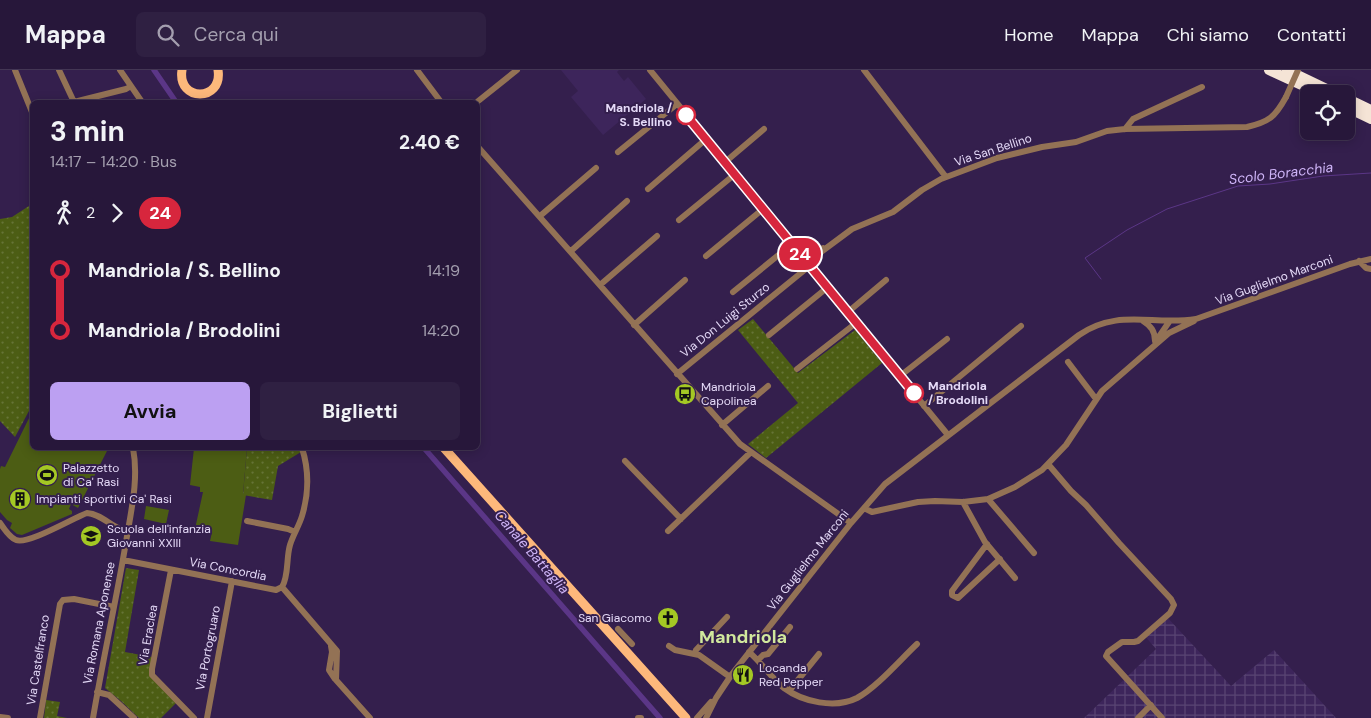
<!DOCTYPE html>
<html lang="it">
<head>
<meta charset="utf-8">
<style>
  body { margin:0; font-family:"DM Sans",sans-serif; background:#2f2042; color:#f1f3f6; height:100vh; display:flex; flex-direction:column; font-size:19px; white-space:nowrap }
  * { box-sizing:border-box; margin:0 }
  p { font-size:16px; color:#a49faf }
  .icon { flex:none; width:28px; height:28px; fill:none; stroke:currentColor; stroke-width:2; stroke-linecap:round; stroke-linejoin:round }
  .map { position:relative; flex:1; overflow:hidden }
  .panel { position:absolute; left:30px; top:30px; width:450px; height:350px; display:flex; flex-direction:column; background:#27173a; border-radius:8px; box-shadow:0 2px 12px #0003,0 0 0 1px #433654 }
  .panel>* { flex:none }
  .badge { padding:0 10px; border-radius:16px; font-size:18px; line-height:32px }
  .buttons { position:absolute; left:1300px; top:15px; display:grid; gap:10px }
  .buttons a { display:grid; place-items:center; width:55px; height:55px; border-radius:8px; background:#27173a; box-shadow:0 2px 12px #0003,0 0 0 1px #433654; font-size:25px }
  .map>.badge { position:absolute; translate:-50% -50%; box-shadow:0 0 0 2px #fff }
  .legs { display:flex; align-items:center; gap:8px; height:55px; padding:0 20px; font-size:16px }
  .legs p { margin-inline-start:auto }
  .summary { display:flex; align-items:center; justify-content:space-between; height:85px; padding:0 20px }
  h1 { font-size:28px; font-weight:700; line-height:38px }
  .primary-button { display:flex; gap:10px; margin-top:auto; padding:10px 20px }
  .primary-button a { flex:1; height:58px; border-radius:8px; background:#bca0f2; color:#111; font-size:20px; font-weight:700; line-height:58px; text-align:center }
  .primary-button a+a { background:#2f2042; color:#f1f3f6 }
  ul { padding:0 20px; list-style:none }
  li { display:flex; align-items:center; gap:18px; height:60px; font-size:19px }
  li i { display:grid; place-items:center; width:8px; height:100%; margin:0 6px; background:currentColor }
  li i::after { content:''; width:12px; height:12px; margin:-6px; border:4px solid; border-radius:50%; background:#27173a }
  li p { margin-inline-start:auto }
  li:first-child i { background:linear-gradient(#0000 50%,currentColor 0) }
  li:last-child i { background:linear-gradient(currentColor 50%,#0000 0) }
  header { display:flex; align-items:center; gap:30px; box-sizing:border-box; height:70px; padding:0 25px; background:#27173a; border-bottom:1px solid #433654 }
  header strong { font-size:24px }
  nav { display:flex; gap:28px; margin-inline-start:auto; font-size:18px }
  .search { width:350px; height:45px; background:#2f2042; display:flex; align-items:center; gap:12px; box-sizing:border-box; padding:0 18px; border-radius:8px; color:#a49faf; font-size:19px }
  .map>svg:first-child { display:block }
  .built { fill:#3d255b }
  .industrial { fill:url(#industrial-grid) }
  .green { fill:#4c5d14 }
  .park { fill:url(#park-dots) }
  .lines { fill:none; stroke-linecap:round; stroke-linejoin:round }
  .stream { stroke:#5b3687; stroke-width:1 }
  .canal { stroke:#5b3687; stroke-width:5.5 }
  .minor { stroke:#937255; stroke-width:6 }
  .major { stroke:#fdb87b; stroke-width:9 }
  .highway { stroke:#f5e4d6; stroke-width:10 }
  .minor-bridge { stroke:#937255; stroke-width:6 }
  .line-1-casing { stroke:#fff; stroke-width:11 }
  .line-1 { stroke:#d7263d; stroke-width:8 }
  .stop-1-dot { fill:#fff; stroke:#d7263d; stroke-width:2.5 }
  .labels { text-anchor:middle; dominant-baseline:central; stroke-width:4; stroke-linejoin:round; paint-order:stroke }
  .stop-label { font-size:12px; font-weight:bold; fill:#e5daf8; stroke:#341f4d; text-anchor:end }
  .street-label { font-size:12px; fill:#e5daf8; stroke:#341f4d }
  .poi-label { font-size:12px; fill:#e5daf8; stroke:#341f4d; text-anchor:start }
  .water-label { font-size:14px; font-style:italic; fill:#ceb4f7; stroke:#341f4d }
  .district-label { font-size:18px; font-weight:bold; fill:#d1e89d; stroke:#341f4d }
</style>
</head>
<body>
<header>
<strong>Mappa</strong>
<div class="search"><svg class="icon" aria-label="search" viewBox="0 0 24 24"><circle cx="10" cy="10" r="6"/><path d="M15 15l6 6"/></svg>Cerca qui</div>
<nav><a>Home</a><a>Mappa</a><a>Chi siamo</a><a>Contatti</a></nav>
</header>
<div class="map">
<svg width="1371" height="648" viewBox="0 0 1371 648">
  <defs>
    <pattern id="industrial-grid" width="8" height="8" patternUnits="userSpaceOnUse" patternTransform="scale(1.25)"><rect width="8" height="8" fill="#3d255b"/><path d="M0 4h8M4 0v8" fill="none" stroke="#594473"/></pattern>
    <pattern id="park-dots" width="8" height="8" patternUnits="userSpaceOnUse" patternTransform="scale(1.25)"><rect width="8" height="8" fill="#4c5d14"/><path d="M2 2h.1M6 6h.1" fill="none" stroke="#667437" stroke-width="1.8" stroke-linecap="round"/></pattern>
  </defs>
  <rect width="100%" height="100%" fill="#341f4d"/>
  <!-- built -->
  <path class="built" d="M561,0h58l-2,2 3,4 4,5 4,-4 18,22 -43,36 -32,-38 7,-6z"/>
  <!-- industrial -->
  <path class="industrial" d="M1165,545l66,71 43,-36 62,68h-252l72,-69 -12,-14z"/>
  <!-- green -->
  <path class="green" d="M32,342v36l76,1 -30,59 -7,-4 -2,5 3,2v3l-50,21 -5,-1 -7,-6 2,-5 -5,-3 -7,-8v-43l1,-3 4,1z
    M194,378h53l-4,46 3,1 -8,50 -28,-4 2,-9 -17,-3 8,-37h-3v-5l-10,-2z
    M146,436l23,4 -3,14 -22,-5z"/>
  <!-- park -->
  <path class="park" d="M32,134v205h-2l-15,28 -15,-16v-202l12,-2z
    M753,249l45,54 57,-43 27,33 -116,95 -18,-14 50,-41 -60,-73z
    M247,378h53l1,4 -23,14 -6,34 -29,-5z
    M126,498l13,2 -14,82 27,5 -2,13 26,33 -15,15h-22l-18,-17 -16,-13z
    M46,630l14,2 -3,14 10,2h-23z"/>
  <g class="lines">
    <!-- stream -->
    <path class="stream" d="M1101,209l-16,-21 42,-28 40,-21 71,-23 32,-2 53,-8 48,-3"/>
    <!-- canal -->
    <path class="canal" d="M154,0l22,32
      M424,378l236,270"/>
    <!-- minor -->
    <path class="minor" d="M15,0l17,42
      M59,0l15,32 52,-13 5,-3
      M120,0l22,32
      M417,0l24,32
      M650,0l298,365
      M864,0l82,107
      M477,32l40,-32
      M1125,59l8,-10 69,-32
      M478,77l262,297 111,79
      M618,82l59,-48
      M724,93l40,-34
      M648,119l57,-49
      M540,146l56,-48
      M679,150l55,-45
      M796,179l14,3 13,-4
      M571,181l56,-50
      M706,186l57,-47
      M1359,191l7,7 5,1
      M600,215l57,-49
      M733,222l59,-48
      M848,242l38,-32
      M1143,251c8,5 12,10 12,20
      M634,255l51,-45
      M769,265l59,-48
      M1156,271l13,-19
      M1068,292l28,37
      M797,299l59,-46
      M677,304l130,-106 6,-10 39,-29 41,-17 29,-22 19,-11 56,-21 45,-11 34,-5 31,-11 18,-2 122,-2c22,-5 28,-10 39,-30
      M900,306l47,-37
      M924,336l97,-80
      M722,355l46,-39
      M625,391l56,58
      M1048,394l23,27 15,14 33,38 52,56 3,6 -4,8 -32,28 -4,1h-12l-14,10 -2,4 56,62
      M988,429l46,54
      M963,432l22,40 30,36
      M864,438l8,4 46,-10 17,-1 28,1 25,-3 27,-12 27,-17 24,-25 36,-54 67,-58 25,-12
      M247,451l41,8 7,3
      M0,453c4,6 10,15 16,17 12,5 57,-22 71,-27 15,1 26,16 41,19
      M668,461l82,-78
      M987,474l-35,47v4l6,3 42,-39
      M123,490l153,30 6,-3
      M171,500l-19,99v6l42,43
      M282,517l55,64 -1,29 34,38
      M282,517c7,-11 4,-29 8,-42 3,-10 9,-19 12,-29 7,-23 7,-46 0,-68
      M618,559l14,15
      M331,576l1,6 -3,18 6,9
      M669,576l6,4 24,5 31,22
      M749,582c13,11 22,26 35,36 19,14 51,21 73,10 20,-11 43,-38 60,-54
      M695,584l1,-4 31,-33
      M758,590l5,-5 5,-1 22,-27
      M789,621l30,-37
      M97,622l12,3 25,23
      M0,647l8,1
      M40,648l20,-114 3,-4 11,-1 40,8
      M93,648c10,-59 23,-117 33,-176 5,-31 13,-63 7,-94
      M207,648l25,-137
      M638,648h3
      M697,648l14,-16
      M706,648l10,-20 16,-24 119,-151 34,-39 194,-149c39,-27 74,-9 117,-16l154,-55 21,-5
      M1138,648l13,-13"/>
    <!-- major -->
    <path class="major" d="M182,0c-5,32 41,32 36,0
      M444,378l242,270"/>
    <!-- highway -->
    <path class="highway" d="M1269,0l52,24
      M1287,0l50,24
      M1346,28l25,12
      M1346,37l25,12"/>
    <!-- minor-bridge -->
    <path class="minor-bridge" d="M1286,27l12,-27"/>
  </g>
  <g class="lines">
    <!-- line-1 casing -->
    <g class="line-1-casing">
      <path id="line-1" d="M686,45l228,278"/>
    </g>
    <!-- line-1 -->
    <use href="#line-1" class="line-1"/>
  </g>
  <!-- icons -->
  <defs>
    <g id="bus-disc" transform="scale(1.125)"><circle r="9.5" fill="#a4c824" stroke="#341f4d"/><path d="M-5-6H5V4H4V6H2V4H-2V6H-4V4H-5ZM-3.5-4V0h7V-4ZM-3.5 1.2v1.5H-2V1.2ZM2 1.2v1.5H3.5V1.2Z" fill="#111"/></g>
    <g id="stadium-disc" transform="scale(1.125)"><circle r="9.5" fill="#a4c824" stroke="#341f4d"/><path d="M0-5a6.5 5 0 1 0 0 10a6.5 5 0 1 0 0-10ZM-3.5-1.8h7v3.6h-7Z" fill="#111"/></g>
    <g id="building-disc" transform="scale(1.125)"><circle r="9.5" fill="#a4c824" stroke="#341f4d"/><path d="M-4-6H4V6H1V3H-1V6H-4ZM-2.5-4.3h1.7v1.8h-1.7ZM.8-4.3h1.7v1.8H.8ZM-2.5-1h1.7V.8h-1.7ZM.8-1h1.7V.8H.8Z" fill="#111"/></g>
    <g id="school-disc" transform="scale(1.125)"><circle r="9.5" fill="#a4c824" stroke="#341f4d"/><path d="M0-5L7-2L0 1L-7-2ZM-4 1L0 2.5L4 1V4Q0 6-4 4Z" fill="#111"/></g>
    <g id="church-disc" transform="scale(1.125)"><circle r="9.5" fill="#a4c824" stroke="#341f4d"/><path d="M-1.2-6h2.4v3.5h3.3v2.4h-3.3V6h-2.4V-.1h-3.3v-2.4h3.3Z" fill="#111"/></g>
    <g id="restaurant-disc" transform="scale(1.125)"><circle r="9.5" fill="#a4c824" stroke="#341f4d"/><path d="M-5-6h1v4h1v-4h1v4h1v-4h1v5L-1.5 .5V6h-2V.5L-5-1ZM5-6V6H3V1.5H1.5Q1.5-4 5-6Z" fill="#111"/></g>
  </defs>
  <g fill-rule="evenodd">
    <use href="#bus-disc" x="685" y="324"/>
    <use href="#stadium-disc" x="47" y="405"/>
    <use href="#building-disc" x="20" y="429"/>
    <use href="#school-disc" x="91" y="466"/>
    <use href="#church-disc" x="668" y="548"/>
    <use href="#restaurant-disc" x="743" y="605"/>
  </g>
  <!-- markers -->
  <g class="stop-1-dot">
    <circle cx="686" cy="45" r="9"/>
    <circle cx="914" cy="323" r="9"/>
  </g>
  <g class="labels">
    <!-- stop labels -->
    <g class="stop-label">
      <text x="672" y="38">Mandriola /<tspan x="672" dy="14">S. Bellino</tspan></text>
      <text x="928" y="316" text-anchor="start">Mandriola<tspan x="928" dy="14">/ Brodolini</tspan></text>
    </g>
    <!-- street labels -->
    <g class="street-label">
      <text transform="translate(993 80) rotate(-18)">Via San Bellino</text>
      <text transform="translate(1274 210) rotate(-20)">Via Guglielmo Marconi</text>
      <text transform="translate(725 250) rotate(-39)">Via Don Luigi Sturzo</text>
      <text transform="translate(808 490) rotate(-52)">Via Guglielmo Marconi</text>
      <text transform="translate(228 499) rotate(11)">Via Concordia</text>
      <text transform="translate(99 553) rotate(-79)">Via Romana Aponense</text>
      <text transform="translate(148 565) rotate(-80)">Via Eraclea</text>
      <text transform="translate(208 578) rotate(-79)">Via Portogruaro</text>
      <text transform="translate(38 590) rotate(-81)">Via Castelfranco</text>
    </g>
    <!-- poi labels -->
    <g class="poi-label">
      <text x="701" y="317">Mandriola<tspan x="701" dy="14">Capolinea</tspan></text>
      <text x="63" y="398">Palazzetto<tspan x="63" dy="14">di Ca' Rasi</tspan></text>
      <text x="36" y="429">Impianti sportivi Ca' Rasi</text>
      <text x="107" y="459">Scuola dell'infanzia<tspan x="107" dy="14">Giovanni XXIII</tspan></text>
      <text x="652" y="548" text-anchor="end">San Giacomo</text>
      <text x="759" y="598">Locanda<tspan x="759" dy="14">Red Pepper</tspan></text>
    </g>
    <!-- water labels -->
    <g class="water-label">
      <text transform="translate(1281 103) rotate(-7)">Scolo Boracchia</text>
      <text transform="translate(532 482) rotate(49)">Canale Battaglia</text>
    </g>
    <!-- district labels -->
    <g class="district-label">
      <text x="743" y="567">Mandriola</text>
    </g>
  </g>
</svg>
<div class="buttons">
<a><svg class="icon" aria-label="locate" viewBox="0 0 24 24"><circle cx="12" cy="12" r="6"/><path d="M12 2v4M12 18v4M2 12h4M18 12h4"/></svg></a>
</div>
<b class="badge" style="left:800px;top:184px;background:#d7263d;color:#fff">24</b>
<section class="panel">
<div class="summary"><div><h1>3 min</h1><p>14:17 – 14:20 · Bus</p></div><b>2.40 €</b></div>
<div class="legs"><svg class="icon" aria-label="walk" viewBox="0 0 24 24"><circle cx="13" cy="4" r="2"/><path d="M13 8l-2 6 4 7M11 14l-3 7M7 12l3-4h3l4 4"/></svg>2<svg class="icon" aria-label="forward" viewBox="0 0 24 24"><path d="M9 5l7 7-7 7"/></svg><b class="badge" style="background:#d7263d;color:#fff">24</b></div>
<ul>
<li><i style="color:#d7263d"></i><b>Mandriola / S. Bellino</b><p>14:19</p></li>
<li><i style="color:#d7263d"></i><b>Mandriola / Brodolini</b><p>14:20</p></li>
</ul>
<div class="primary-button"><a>Avvia</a><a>Biglietti</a></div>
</section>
</div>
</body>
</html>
